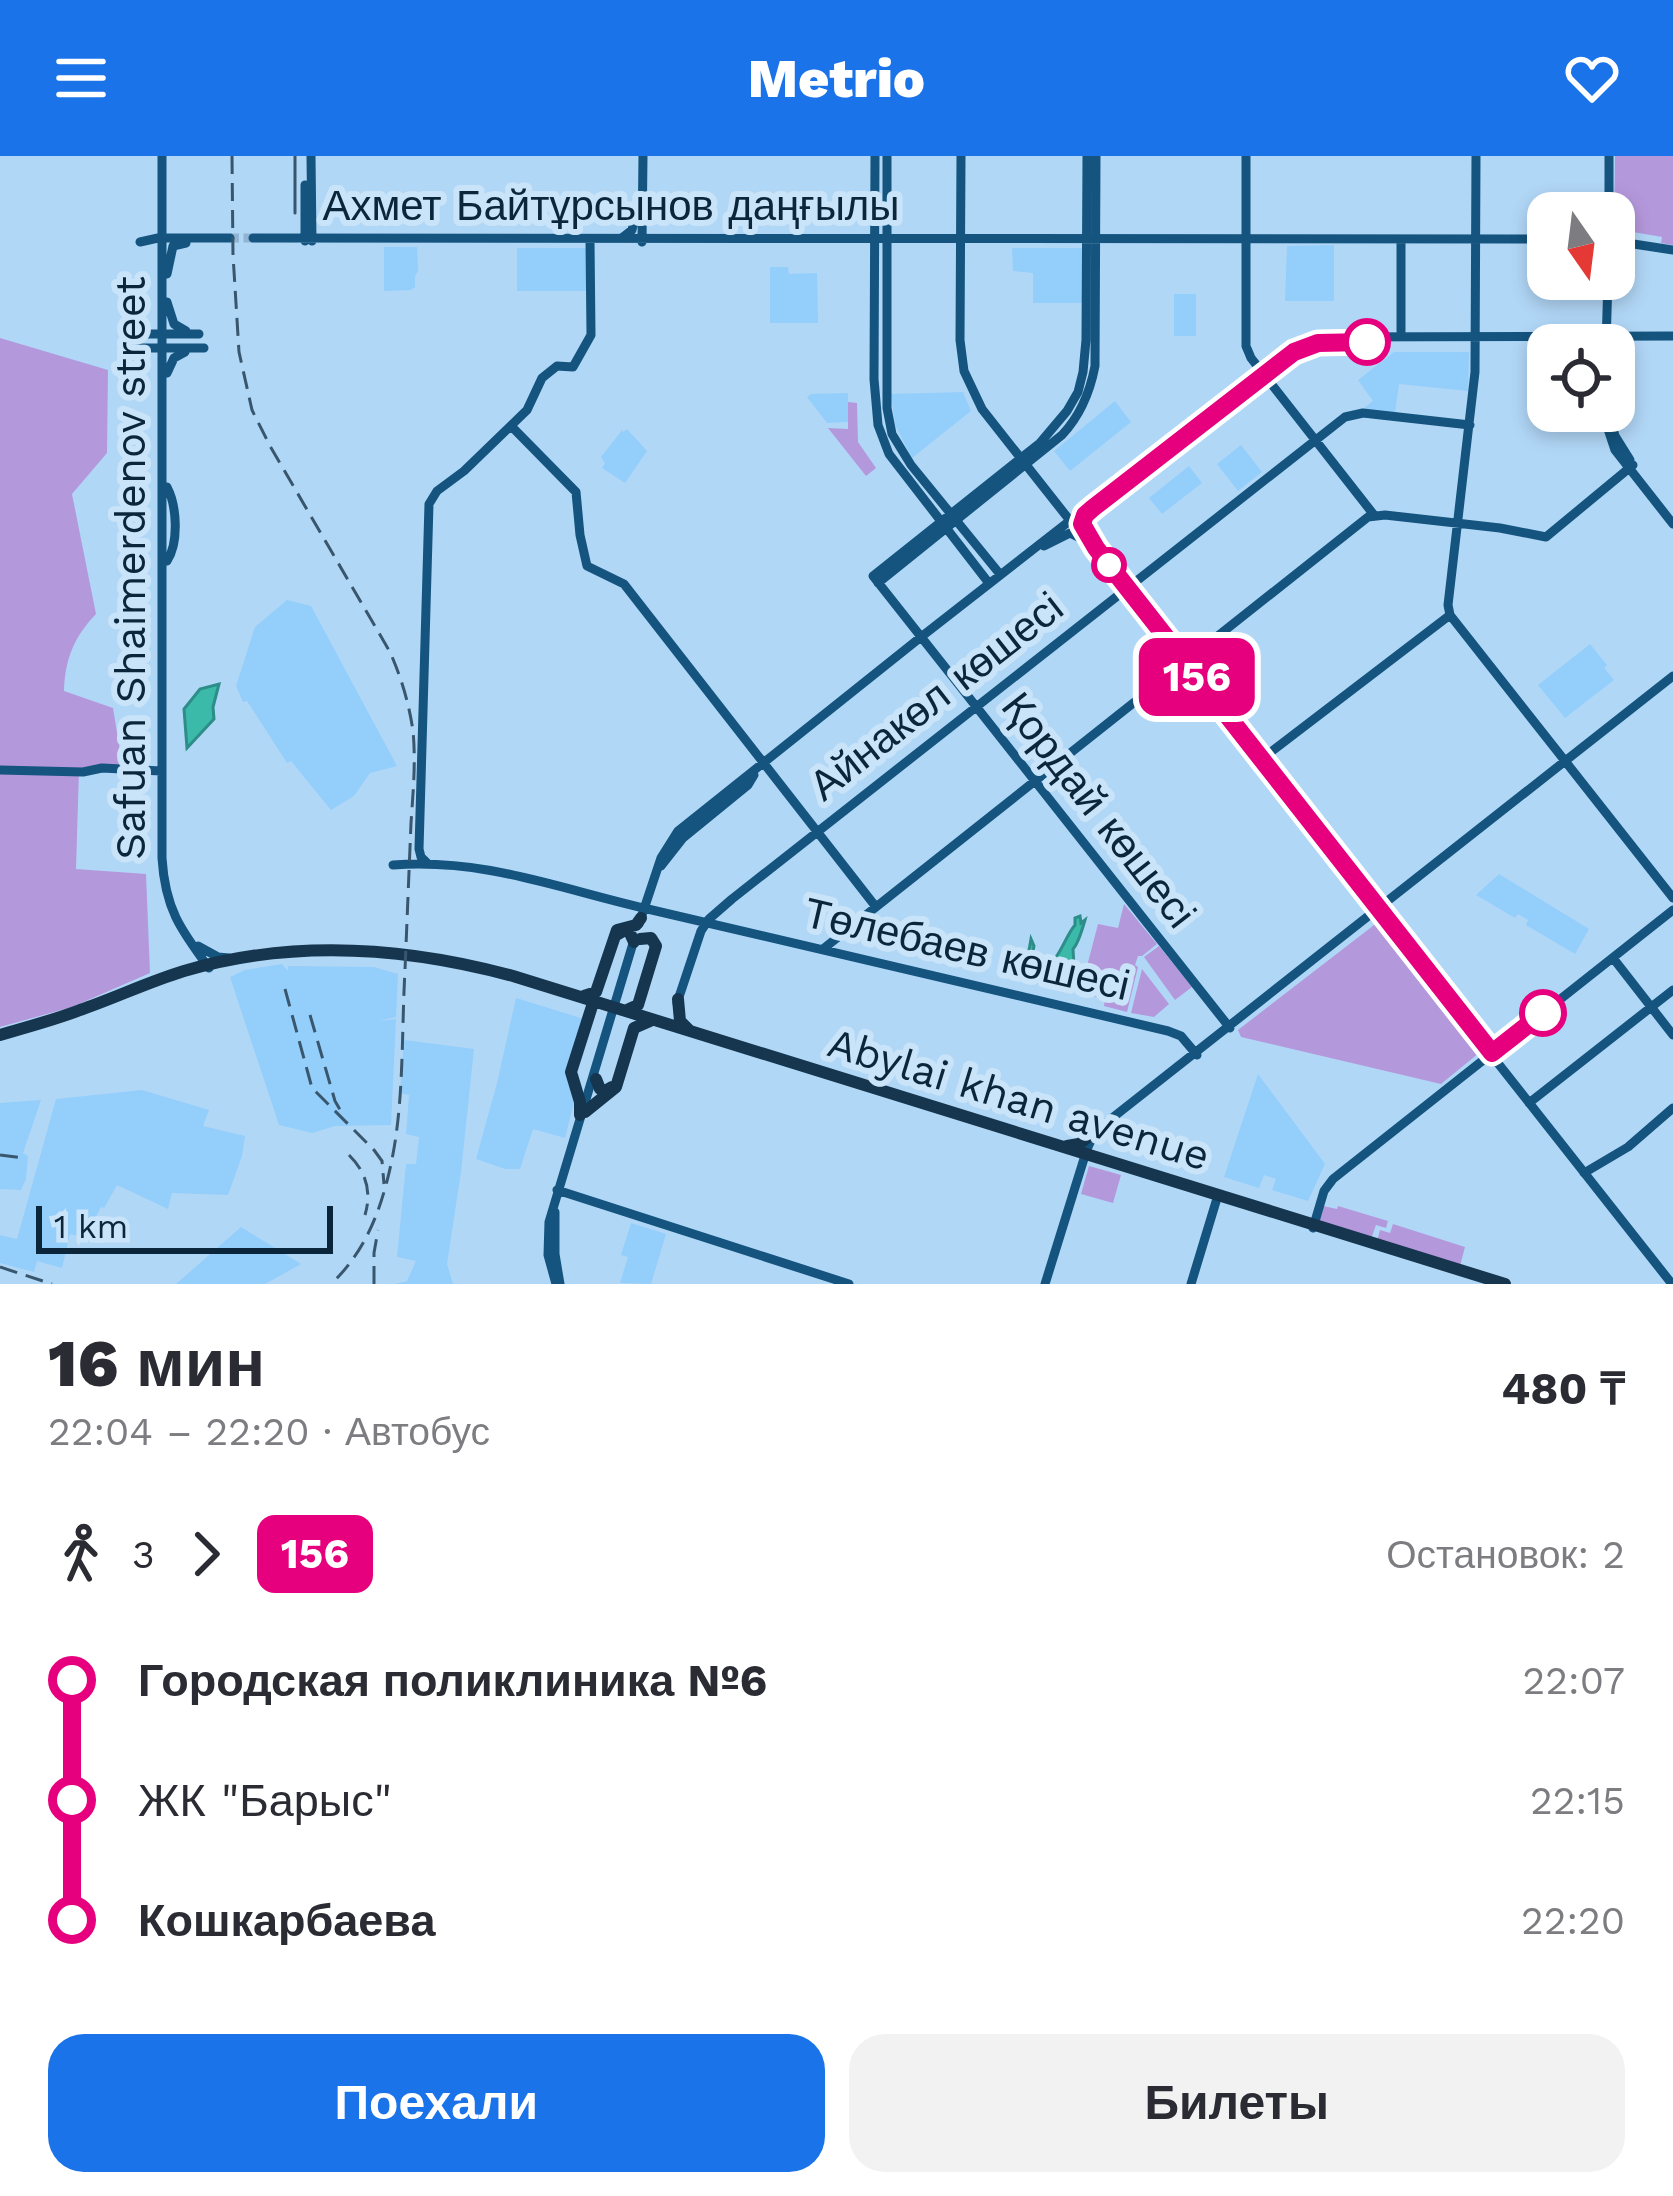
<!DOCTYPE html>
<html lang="ru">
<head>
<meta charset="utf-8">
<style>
  body { margin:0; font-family:"Work Sans",sans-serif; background:#f2f2f3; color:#2b2b33; height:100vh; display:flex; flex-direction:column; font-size:45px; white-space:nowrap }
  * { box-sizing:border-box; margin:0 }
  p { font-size:39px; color:#7c7c81 }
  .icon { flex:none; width:66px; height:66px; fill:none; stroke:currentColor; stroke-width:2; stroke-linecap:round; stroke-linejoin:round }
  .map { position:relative; height:1128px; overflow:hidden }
  .panel { display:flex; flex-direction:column; background:#fff; flex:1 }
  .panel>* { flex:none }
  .badge { padding:0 24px; border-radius:18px; font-size:42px; line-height:78px }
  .needle { width:78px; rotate:166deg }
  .fabs { position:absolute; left:1527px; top:36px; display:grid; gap:24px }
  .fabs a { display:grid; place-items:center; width:108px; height:108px; border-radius:24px; background:#fff; box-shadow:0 6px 18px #0003; font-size:60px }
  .scale { position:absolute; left:36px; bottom:30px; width:297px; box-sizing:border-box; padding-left:12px; border:6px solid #0b263a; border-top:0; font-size:33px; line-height:42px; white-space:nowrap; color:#0b263a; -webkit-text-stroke:9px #c9e3f8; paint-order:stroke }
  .map>.badge { position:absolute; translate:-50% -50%; box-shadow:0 0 0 6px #fff }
  .legs { display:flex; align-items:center; gap:18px; height:132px; padding:0 48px; font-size:39px }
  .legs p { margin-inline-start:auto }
  .overview { display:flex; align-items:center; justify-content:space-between; height:204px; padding:0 48px }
  h1 { font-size:66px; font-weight:800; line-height:90px }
  .action { display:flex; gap:24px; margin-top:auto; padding:24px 48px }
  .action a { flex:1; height:138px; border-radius:36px; background:#1a73e8; color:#fff; font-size:48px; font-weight:800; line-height:138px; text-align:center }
  .action a+a { background:#f2f2f3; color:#2b2b33 }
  ul { padding:0 48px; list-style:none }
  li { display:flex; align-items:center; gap:42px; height:120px; font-size:45px }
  li i { display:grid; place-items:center; width:18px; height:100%; margin:0 15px; background:currentColor }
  li i::after { content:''; width:30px; height:30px; margin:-15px; border:9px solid; border-radius:50%; background:#fff }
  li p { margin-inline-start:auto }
  li:first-child i { background:linear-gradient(#0000 50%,currentColor 0) }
  li:last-child i { background:linear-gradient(currentColor 50%,#0000 0) }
  header { display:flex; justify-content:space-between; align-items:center; height:156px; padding:0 48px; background:#1a73e8; color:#fff; font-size:54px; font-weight:800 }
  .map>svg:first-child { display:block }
  .built { fill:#94cefb }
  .green { fill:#b498dc }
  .water { fill:#3bb9a9; stroke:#2d8d88; stroke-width:3 }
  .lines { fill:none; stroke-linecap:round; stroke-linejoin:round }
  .secondary-tunnel { stroke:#90b4d1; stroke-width:9; stroke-dasharray:9 4.5; stroke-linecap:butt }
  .secondary { stroke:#14547e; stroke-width:9 }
  .primary { stroke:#15364e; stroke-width:12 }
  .tram { stroke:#38566d; stroke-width:3 }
  .rail { stroke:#38566d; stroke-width:3; stroke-dasharray:18 9; stroke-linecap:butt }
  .line-1-casing { stroke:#fff; stroke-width:27 }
  .line-1 { stroke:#e6007e; stroke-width:18 }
  .stop-1-dot { fill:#fff; stroke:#e6007e; stroke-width:6 }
  .labels { text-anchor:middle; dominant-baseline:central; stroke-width:12; stroke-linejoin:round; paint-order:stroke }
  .street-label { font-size:42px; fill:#0b263a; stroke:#c9e3f8 }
</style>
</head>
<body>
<header><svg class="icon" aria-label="menu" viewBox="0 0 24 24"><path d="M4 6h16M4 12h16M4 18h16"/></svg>Metrio<svg class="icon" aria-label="heart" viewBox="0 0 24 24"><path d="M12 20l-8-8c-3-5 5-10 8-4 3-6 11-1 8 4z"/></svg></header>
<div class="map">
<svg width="1673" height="1128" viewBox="0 0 1673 1128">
  <rect width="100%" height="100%" fill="#b1d7f7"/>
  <!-- built -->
  <path class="built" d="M1334,89v56h-49l2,-55z
    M384,91h33l1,24 -3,5v11l-4,3 -27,1z
    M517,92h69v43h-69z
    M1012,92h71l1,55h-51v-30l-20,-2z
    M770,111h18l1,7 28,-1 1,50h-48z
    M1174,138h22v42h-22z
    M1394,196h75l-1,39 -69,-7 -4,29 -29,-3 -1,-3 8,-6 -15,-21z
    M963,236l8,19 -59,47 -17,-33 -4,-31z
    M848,237v29l-21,1 -20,-26 4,-3z
    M1115,245l16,21 -61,49 -16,-20z
    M627,273l20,22 -22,32 -23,-15 3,-5 -4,-6 21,-27 1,2z
    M1241,289l21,27 -24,19 -21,-27z
    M1189,310l13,17 -40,31 -13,-16z
    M287,444l24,6 86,160 -27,7 -16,23 -23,14 -40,-49 -4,2 -40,-62 -4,1 -7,-16 19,-59z
    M1590,488l17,21 -3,3 10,12 -49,38 -27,-33z
    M1499,718l90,55 -14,25 -49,-29 2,-5 -10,-6 -3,4 -39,-23z
    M282,808l6,7v-5l86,1 24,7 -2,43 -17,4 17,-2 -5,106 -56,1 -23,7 -33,-8 -49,-148 15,-7z
    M516,842l68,21 -18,57 8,27 -9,35 -32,-9 -13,40h-15l-29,-10 21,-76z
    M404,884l70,9 -13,123 -14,92 6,20h-58l12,-3 9,-20 -19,-4 9,-93h10l3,-27 -13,-3 3,-39 -9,-2z
    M1258,918l67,90 -17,37 -36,-11 4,-11 -12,-4 -5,13 -35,-11z
    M142,934l67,20 -6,16 42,10 -3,20 -14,39 -56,-2 -4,16 -51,-24 -13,23 -3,-1 -16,30 -15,-3 -8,34 -25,-7 -3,11 -34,-9v-28l17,4 39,-140z
    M41,944l-18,53 5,3 -2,23 -5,11 -21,-1v-86z
    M631,1067l35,11 -15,50 -31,-1 8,-26 -7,-2z
    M241,1071l60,37 -36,20h-89z"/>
  <!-- green -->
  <path class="green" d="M1615,0h58v89l-12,-2 1,-6 -29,-5 -3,6 -16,-2z
    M0,182l108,32 -1,83 -35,41 24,120c-22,23 -31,45 -32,77l49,17 10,61 -44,1 -3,99 70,5 4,99 -78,34 -72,20z
    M848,246l9,1 1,39 18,26 -10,8 -38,-48 20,1z
    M1124,748l33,40 -15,12h-4l-3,9 3,2 -11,45 -23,-6 1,-7 -25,-6 18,-69 20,4z
    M1378,766l101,131 -38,31 -200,-47 -3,-7z
    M1159,790l33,41 -17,13 -31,-43z
    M1142,813l27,35 -15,13 -23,-4z
    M1089,1010l32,9 -8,28 -32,-9z
    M1323,1050l14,3 1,-3 50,15 -2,7 -10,-3 -5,14 -54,-16z
    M1393,1068l72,23 -5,19 -83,-25 3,-11 10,3z"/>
  <!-- water -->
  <path class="water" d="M219,528l-6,23 1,12 -27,29 -3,-39 16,-20z
    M1080,760l1,7 4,-3c-2,7 -7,24 -12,29l1,17 -35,17 -15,-4 7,-40 3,7 -2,10 5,-1 1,3 -5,12c25,1 29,-30 42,-45v-7z"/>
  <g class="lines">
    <!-- secondary-tunnel -->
    <path class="secondary-tunnel" d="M230,82h23"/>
    <!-- secondary -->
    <path class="secondary" d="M162,0v702c3,50 18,71 47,110
      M311,0l1,85
      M875,0l-1,223 4,46 11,29 99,128
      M887,0v252l5,26 19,31 88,108
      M961,0l-1,184 4,31 18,38 690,875
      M1087,0l-1,184 -3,32 -5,20 -11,19 -27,32 -167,133 357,452
      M1246,0v190l5,12 123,157
      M1609,0v57
      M623,81l9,-7 6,-25
      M162,82h68
      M253,82l1295,1
      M305,85v-56
      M1614,85l59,9
      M140,86l18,-4
      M642,86l1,-86
      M167,118l6,-28 13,-3
      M167,146l7,22 12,7
      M1401,175v-92
      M131,178h68
      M1606,189l2,-66
      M132,192h72
      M167,217l7,-15 11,-6
      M1220,254l48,-38
      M1602,255l13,39 58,74
      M1608,255l7,25 15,24
      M511,270l65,66 4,43 7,31 37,18 252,323
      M1085,359l-2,12 12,21
      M1044,390l26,-13 12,6
      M167,405c12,-18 10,-55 0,-74
      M878,427l184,-148c18,-19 28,-43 33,-69l1,-210
      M1450,459l-2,-10 27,-233 1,-216
      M1450,459l223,283
      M1259,605l191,-146
      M0,614l83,2 19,-4 59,3
      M427,707l-6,-6 -2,-8 10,-345 8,-13 27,-20 63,-61 15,-32 15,-12 16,1 18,-32 -1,-94
      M393,709c94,-7 169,25 259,45 172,39 344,81 516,121l13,5 16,19
      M661,710l22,-28 65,-53 6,-10
      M639,768l22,-66 17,-27 243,-194 370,-289 33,-11 349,-1
      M198,790l20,11 11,1
      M823,793l545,-432 17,-2 115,13 46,9 87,-72
      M1613,802l60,77
      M677,847l24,-72 8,-12 23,-20 613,-482 18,-4 107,12
      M1529,947l144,-113
      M1584,1017l44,-26 45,-39
      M557,1034l292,94
      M555,1056v42l5,30
      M1313,1072l11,-37 9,-12 340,-269
      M556,1128l-8,-29 1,-33 85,-282
      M1045,1128l42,-135 7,-15 8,-8 571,-450
      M1191,1128l27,-89"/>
    <!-- primary -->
    <path class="primary" d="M618,778l5,-3h6l5,11
      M584,840l12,-4 21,-62 19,-5 5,-7
      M678,843l2,22 9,9
      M627,854l11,-5 18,-59 -5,-8 -11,1
      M0,879c27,-8 54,-15 80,-25 35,-12 68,-28 104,-39 108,-32 222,-24 329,5l992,308
      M596,923l4,10 5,2 7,-4
      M585,956l31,-25 18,-59 16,-7
      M580,959v-13l-9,-30 22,-69
      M1067,990l12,-2 23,-18"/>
    <!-- tram -->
    <path class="tram" d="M295,57v-57"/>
    <!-- rail -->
    <path class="rail" d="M232,0l1,99 6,97 13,58 18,36 120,206c11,25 19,51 23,79 3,31 0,62 -2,92 -2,49 -4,98 -6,147 -4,70 0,143 -18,211 -10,39 -26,75 -56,103
      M285,833l27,99 62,62 8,11 2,23
      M310,859l25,86 7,12
      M0,999l23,3
      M349,999c17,17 23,36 16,60
      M0,1111l52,17
      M374,1128v-31l4,-23"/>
  </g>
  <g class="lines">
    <!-- line-1 casing -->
    <g class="line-1-casing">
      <path id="line-1" d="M1367,186l-49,1 -24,9 -201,156 -8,7 -3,9 14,24 396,505 51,-40"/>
    </g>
    <!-- line-1 -->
    <use href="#line-1" class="line-1"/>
  </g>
  <!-- markers -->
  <g class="stop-1-dot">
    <circle cx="1367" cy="186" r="21"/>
    <circle cx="1109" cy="409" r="15"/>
    <circle cx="1543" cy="857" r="21"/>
  </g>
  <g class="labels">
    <!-- street labels -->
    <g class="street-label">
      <text x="611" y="49">Ахмет Байтұрсынов даңғылы</text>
      <text transform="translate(130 412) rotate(-90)">Safuan Shaimerdenov street</text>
      <text transform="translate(936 540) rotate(-38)">Айнакөл көшесі</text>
      <text transform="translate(1099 654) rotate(52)">Қордай көшесі</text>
      <text transform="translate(967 793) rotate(13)">Төлебаев көшесі</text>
      <text transform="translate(1019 943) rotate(17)">Abylai khan avenue</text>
    </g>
  </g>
</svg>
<div class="fabs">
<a><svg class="needle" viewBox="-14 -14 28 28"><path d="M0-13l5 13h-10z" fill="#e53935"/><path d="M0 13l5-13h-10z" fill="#7c7c81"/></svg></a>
<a><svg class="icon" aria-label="locate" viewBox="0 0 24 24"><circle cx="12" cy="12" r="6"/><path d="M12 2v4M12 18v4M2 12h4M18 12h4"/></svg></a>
</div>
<div class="scale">1 km</div>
<b class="badge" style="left:1197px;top:521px;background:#e6007e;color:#fff">156</b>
</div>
<section class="panel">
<div class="overview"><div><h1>16 мин</h1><p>22:04 – 22:20 · Автобус</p></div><b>480 ₸</b></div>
<div class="legs"><svg class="icon" aria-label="walk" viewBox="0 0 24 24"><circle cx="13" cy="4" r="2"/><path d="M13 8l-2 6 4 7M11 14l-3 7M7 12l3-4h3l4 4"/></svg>3<svg class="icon" aria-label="forward" viewBox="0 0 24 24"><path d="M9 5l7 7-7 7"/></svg><b class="badge" style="background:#e6007e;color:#fff">156</b><p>Остановок: 2</p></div>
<ul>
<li><i style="color:#e6007e"></i><b>Городская поликлиника №6</b><p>22:07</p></li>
<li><i style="color:#e6007e"></i><span>ЖК &quot;Барыс&quot;</span><p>22:15</p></li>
<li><i style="color:#e6007e"></i><b>Кошкарбаева</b><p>22:20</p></li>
</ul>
<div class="action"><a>Поехали</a><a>Билеты</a></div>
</section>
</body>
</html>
